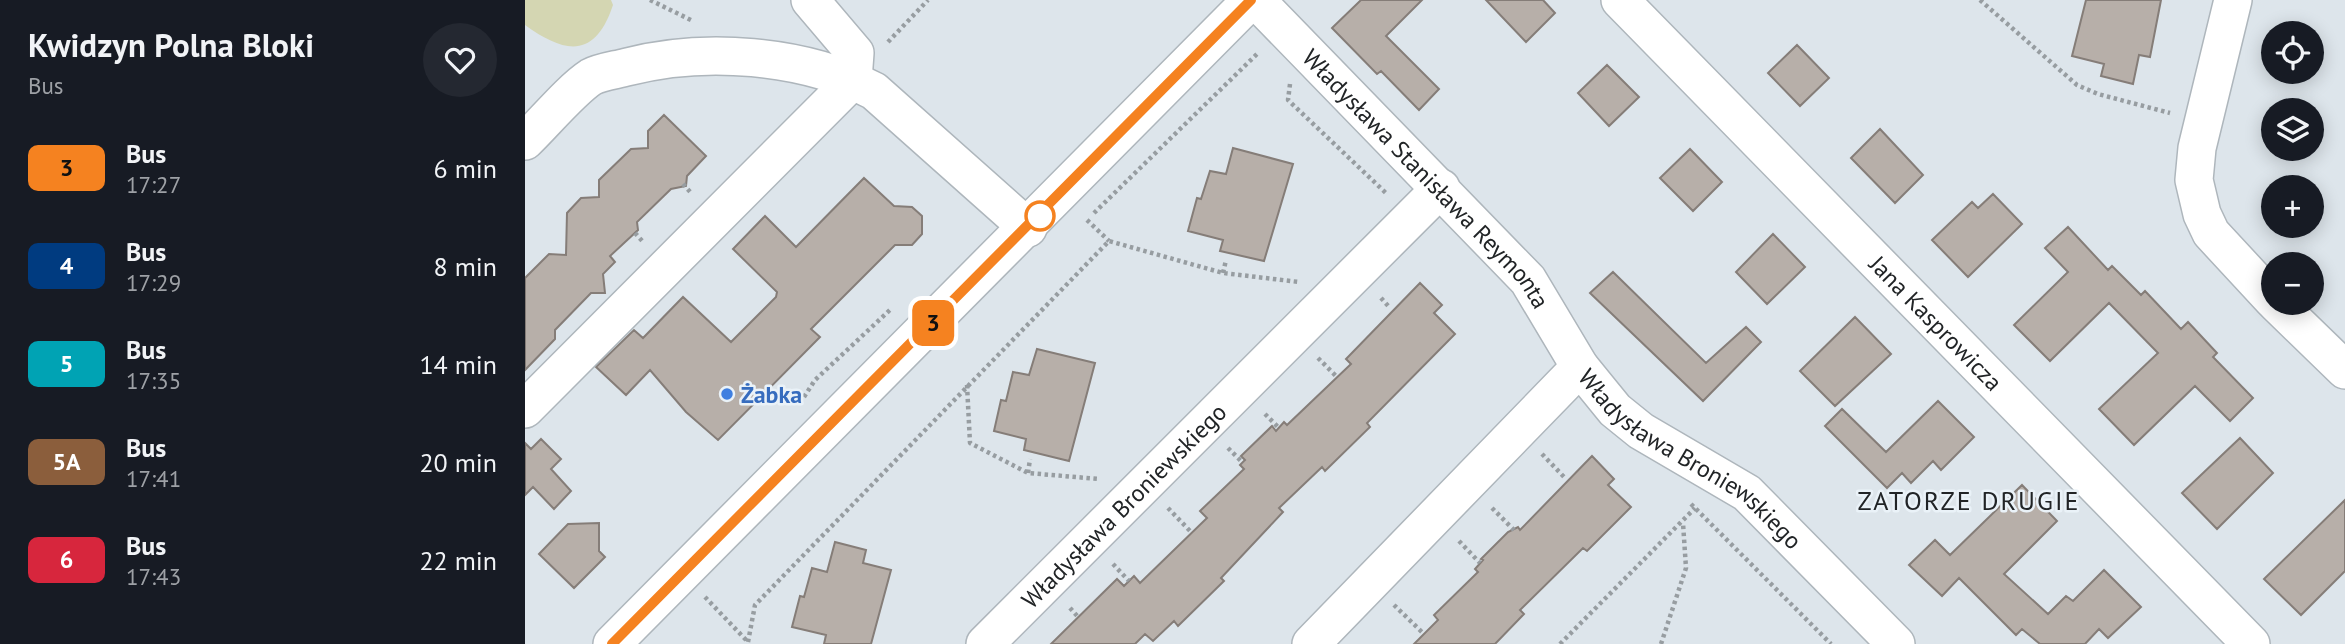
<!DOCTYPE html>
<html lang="en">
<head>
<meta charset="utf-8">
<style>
  body { margin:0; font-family:"PT Sans",sans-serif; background:#242831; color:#f1f3f6; height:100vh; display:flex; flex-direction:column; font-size:26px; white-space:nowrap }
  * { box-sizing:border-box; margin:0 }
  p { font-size:23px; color:#9ea1a6 }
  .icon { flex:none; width:38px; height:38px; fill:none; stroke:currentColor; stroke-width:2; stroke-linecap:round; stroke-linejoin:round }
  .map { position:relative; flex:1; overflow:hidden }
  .details { display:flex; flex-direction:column; background:#171b24; width:525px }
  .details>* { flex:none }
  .badge { padding:0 14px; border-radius:10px; font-size:24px; line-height:46px }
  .buttons { position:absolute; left:1736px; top:21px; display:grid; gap:14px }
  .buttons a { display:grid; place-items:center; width:63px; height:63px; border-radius:50%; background:#171b24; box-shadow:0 4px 18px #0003; font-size:35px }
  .map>.badge { position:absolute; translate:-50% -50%; box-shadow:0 0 0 4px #fff }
  .round { display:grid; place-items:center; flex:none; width:74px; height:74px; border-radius:37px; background:#242831 }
  .headline { display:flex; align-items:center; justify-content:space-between; height:119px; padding:0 28px }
  h1 { font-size:33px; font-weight:800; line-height:52px }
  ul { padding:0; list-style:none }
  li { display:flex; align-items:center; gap:21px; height:98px; padding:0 28px }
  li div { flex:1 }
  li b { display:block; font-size:26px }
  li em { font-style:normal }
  li .badge { min-width:77px; font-weight:700; text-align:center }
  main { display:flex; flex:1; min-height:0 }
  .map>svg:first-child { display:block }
  .green { fill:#d4d6b2 }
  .building { fill:#b7afa9; stroke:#857d78; stroke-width:2 }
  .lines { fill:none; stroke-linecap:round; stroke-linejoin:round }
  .street-casing { stroke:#aeb6bc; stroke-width:40 }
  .path { stroke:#979da1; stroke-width:4.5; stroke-dasharray:3.5 3.5; stroke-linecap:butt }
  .street { stroke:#fff; stroke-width:37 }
  .line-casing { stroke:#fff; stroke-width:16 }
  .line { stroke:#f58220; stroke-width:10 }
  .stop-dot { fill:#fff; stroke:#f58220; stroke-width:3.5 }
  .shop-dot { fill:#3f7fe0; stroke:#eaf2f8; stroke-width:2.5 }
  .labels { text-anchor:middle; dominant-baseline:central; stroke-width:5; stroke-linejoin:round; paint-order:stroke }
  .street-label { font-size:24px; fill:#212426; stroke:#eaf2f8 }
  .shop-label { font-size:24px; font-weight:bold; fill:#366cbe; stroke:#eaf2f8; text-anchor:start }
  .neighbourhood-label { font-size:26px; letter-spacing:2px; fill:#212426; stroke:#eaf2f8 }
</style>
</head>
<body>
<main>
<section class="details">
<div class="headline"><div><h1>Kwidzyn Polna Bloki</h1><p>Bus</p></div><a class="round"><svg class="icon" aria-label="heart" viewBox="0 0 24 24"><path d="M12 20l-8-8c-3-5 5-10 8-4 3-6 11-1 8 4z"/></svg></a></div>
<ul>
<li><span class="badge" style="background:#f58220;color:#111">3</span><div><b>Bus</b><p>17:27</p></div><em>6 min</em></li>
<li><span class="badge" style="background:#003b80;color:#fff">4</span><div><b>Bus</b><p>17:29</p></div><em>8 min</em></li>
<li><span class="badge" style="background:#00a3b4;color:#fff">5</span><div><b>Bus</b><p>17:35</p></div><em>14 min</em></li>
<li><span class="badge" style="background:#8b5e3c;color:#fff">5A</span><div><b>Bus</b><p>17:41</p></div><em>20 min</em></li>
<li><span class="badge" style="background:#d7263d;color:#fff">6</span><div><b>Bus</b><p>17:43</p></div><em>22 min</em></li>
</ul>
</section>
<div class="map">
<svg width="1820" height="644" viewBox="0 0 1820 644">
  <rect width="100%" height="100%" fill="#dde5eb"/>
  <!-- green -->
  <path class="green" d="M0,0h86l2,5c-18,54 -48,49 -88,20z"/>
  <!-- building -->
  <path class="building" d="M836,0h61l-36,36 53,53 -20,21 -38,-39 -4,3 -45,-46z
    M961,0h57l12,13 -29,29z
    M1561,0h75l-11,57 -11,-2 -6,29 -32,-8 3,-12 -32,-8z
    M1272,45l32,33 -29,28 -32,-33z
    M1082,65l32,32 -30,29 -31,-33z
    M139,115l42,41 -19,20 -1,10 -15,3 -34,33 1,8 -28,26 5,6 -12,12 2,19h-14l-36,37v9l-30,31v-92l24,-24 17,1 1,-42 14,-15 18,-1v-17l32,-31 17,-1v-17z
    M1355,129l43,46 -28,28 -44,-45z
    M708,148l60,16 -29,97 -44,-10 3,-11 -35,-9 9,-33 4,1 9,-28 16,3z
    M1165,149l32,33 -29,29 -33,-33z
    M339,178l30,28 18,1 10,9v18l-10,11h-17l-84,84 9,8 -102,103 -32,-28 -36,-42 -24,25 -30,-28 38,-37 9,8 40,-41 48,45 45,-45 1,-5 -44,-43 32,-33 31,31z
    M1468,194l29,30 -54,53 -36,-37 40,-38 6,6z
    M1543,227l40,43 4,-4 29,29 4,-4 36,38 7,-7 29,31 -4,4 40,41 -23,23 -35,-35 -61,59 -35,-36 59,-56 -49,-50 -59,58 -36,-36 54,-53 -23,-24z
    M1248,234l32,33 -38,37 -31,-32z
    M1088,272l93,91 40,-36 15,15 -58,59 -113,-108z
    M895,283l22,22 -8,8 21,21 -88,89 3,4 -45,44 -3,-4 -43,41 4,4 -62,66 3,3 -46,45 -4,-5 -21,20 -8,-7 -10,10h-84l66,-65 7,7 10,-10 6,7 67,-65 -7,-7 44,-42 -4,-4 5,-5 -4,-4 31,-30 4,5 8,-9 3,3 64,-61 -5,-5z
    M1330,317l36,37 -56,52 -35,-35z
    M512,349l58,14 -26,98 -45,-11 2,-11 -32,-8 7,-31 5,1 7,-29 16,3z
    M1413,401l36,36 -33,33 -8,-9 -22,22 -9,-10 -15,15 -62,-62 17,-17 44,43z
    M1715,438l33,35 -56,56 -35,-36z
    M16,439l20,20 -10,10 20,22 -17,18 -21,-22 -8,8v-52l6,6z
    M1067,456l22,23 -6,6 23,22 -44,44 -4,-3 -63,62 4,4 -29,30h-81l24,-24 -4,-5 44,-43 -3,-3 8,-9 -2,-1 27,-27 10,-5 2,3z
    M1497,485l35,36 -53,53 44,40 18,-18 7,5 31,-31 37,37 -33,31 -9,-9 -14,15h-45l-18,-15 -6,6 -57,-57 -17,18 -33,-31 26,-25 15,15z
    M1820,500v71l-44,44 -37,-36z
    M74,523v28l6,6 -31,31 -35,-34 29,-30z
    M310,542l31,8 -3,13 28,7 -20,74h-47l2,-9 -34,-8 8,-31 4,1 8,-29 15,4z"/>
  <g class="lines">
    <!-- street casing -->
    <g class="street-casing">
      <g id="street">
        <path id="s1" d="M731,0l272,280 52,87 35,43 26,21 106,62 149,151"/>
        <path id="s2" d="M1095,0l631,644"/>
        <path d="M1708,0l-36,148 -3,32 8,34 9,19 62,67"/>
        <path d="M0,141c18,-17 46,-51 66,-64 9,-5 25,-7 36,-10 77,-20 176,-13 247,24l154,137"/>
        <path d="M1751,303l69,67"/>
        <path d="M0,409l328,-329 2,-27 -45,-53"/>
        <path d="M87,644l639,-644"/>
        <path id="s3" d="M460,644l456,-456"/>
        <path d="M786,644l269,-277"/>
      </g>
    </g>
    <!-- path -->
    <path class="path" d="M125,0l43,21
      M1455,0l97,85 21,9 72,19
      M363,42l40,-42
      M765,84l-2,16 99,94
      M158,184l9,10
      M569,213l164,-160
      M562,220l22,21
      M110,233l9,10
      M698,273l3,-13
      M856,298l9,10
      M793,358l19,19
      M442,385l3,58 58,30 71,6
      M279,397l11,-17 76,-71
      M740,414l14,14
      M703,448l15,15
      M1017,454l24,25
      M503,473l2,-14
      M1166,504l140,140
      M643,508l24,25
      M967,508l22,22
      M934,541l21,22
      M588,564l16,17
      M180,597l43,45
      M869,605l30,29
      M545,608l9,10
      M223,642l7,-37 354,-364 114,32 76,9
      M1035,644l135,-136
      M1136,644l25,-76 -3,-45"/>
    <!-- street -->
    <use href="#street" class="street"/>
  </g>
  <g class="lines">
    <!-- line casing -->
    <g class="line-casing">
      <path id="line" d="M87,644l639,-644"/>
    </g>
    <!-- line -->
    <use href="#line" class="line"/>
  </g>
  <!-- markers -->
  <circle class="stop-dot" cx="515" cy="216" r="14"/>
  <circle class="shop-dot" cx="202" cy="394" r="7"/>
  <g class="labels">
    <!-- street labels -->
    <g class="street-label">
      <text stroke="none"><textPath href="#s1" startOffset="247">Władysława Stanisława Reymonta</textPath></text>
      <text stroke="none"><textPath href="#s2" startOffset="452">Jana Kasprowicza</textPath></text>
      <text stroke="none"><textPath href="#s1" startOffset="637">Władysława Broniewskiego</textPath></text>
      <text stroke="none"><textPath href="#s3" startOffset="196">Władysława Broniewskiego</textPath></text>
    </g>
    <!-- shop labels -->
    <g class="shop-label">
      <text x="216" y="394">Żabka</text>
    </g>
    <!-- neighbourhood labels -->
    <g class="neighbourhood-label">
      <text x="1444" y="500">ZATORZE DRUGIE</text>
    </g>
  </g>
</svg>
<div class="buttons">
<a><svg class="icon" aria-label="locate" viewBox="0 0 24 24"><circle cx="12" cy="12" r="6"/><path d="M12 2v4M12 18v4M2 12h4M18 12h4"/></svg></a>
<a><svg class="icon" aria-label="layers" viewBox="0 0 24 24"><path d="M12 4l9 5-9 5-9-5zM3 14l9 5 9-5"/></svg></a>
<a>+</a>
<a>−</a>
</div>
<b class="badge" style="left:408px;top:323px;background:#f58220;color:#111">3</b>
</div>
</main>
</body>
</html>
